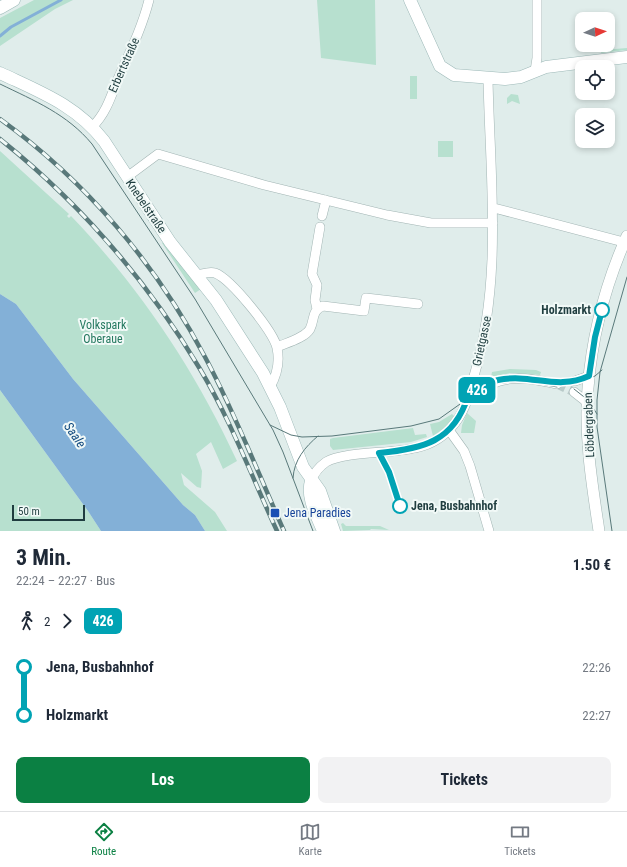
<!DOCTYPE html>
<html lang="de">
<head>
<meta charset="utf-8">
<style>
  body { margin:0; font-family:"Roboto Condensed",sans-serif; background:#f2f2f3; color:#1f2937; height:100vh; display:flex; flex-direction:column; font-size:15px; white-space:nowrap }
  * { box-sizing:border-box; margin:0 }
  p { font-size:13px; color:#747a83 }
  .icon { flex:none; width:22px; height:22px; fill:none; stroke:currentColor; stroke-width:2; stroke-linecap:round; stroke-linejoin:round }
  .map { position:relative; height:531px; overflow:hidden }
  .sheet { display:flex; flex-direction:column; background:#fff; flex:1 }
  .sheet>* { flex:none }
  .badge { padding:0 8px; border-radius:6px; font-size:14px; line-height:26px }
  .needle { width:26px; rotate:87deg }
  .tools { position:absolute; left:575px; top:12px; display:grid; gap:8px }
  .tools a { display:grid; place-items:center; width:40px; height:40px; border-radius:8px; background:#fff; box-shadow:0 2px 6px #0003; font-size:20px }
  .scale { position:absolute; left:12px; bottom:10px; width:73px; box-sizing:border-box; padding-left:4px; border:2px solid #1f3d3f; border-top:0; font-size:11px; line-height:14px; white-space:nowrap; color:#1f3d3f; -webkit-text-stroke:3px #f1f9f7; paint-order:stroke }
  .map>.badge { position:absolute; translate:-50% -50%; box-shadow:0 0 0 2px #fff }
  .legs { display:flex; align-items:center; gap:6px; height:44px; padding:0 16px; font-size:13px }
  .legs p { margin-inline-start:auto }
  .head { display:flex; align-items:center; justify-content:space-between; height:68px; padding:0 16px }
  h1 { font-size:22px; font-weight:700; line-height:30px }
  .cta { display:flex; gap:8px; margin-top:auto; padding:8px 16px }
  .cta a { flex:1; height:46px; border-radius:8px; background:#0b8043; color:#fff; font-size:16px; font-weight:700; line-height:46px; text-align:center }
  .cta a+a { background:#f2f2f3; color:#1f2937 }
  ul { padding:0 16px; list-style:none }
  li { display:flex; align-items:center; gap:14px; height:48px; font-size:15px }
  li i { display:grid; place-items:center; width:6px; height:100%; margin:0 5px; background:currentColor }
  li i::after { content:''; width:10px; height:10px; margin:-5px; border:3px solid; border-radius:50%; background:#fff }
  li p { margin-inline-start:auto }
  li:first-child i { background:linear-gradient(#0000 50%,currentColor 0) }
  li:last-child i { background:linear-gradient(currentColor 50%,#0000 0) }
  .tabs { display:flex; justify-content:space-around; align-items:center; height:56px; border-top:1px solid #e0e1e3; background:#fff; font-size:11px; color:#747a83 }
  .tabs a { display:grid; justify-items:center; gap:2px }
  .tabs .active { color:#0b8043 }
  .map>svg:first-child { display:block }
  .green { fill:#b7e0cf }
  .water { fill:#83b0d7 }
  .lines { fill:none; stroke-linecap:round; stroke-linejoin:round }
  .stream { stroke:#83b0d7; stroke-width:3 }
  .minor-tunnel { stroke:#b9cac9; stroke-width:9; stroke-dasharray:9 4.5; stroke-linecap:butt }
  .minor-casing { stroke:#a2b5b4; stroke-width:10 }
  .tertiary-casing { stroke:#a2b5b4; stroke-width:12 }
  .secondary-casing { stroke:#9db9b8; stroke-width:13 }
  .minor { stroke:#fff; stroke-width:9 }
  .tertiary { stroke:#fff; stroke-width:11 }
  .secondary { stroke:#fff; stroke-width:12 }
  .tram { stroke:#59797a; stroke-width:1 }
  .rail-casing { stroke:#59797a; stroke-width:4.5 }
  .rail { stroke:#f1f9f7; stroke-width:3; stroke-dasharray:9; stroke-linecap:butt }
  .line-1-casing { stroke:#fff; stroke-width:9 }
  .line-1 { stroke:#00a3b4; stroke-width:6 }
  .stop-1-dot { fill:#fff; stroke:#00a3b4; stroke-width:2 }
  .transit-dot { fill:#1a4fb4; stroke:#f1f9f7; stroke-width:1.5 }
  .labels { text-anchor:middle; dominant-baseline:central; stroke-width:4; stroke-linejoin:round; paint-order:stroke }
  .street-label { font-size:12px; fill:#1f3d3f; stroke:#f1f9f7 }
  .stop-label { font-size:12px; font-weight:bold; fill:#1f3d3f; stroke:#f1f9f7; text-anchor:end }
  .park-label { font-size:12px; fill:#257960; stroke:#f1f9f7 }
  .transit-label { font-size:12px; fill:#164399; stroke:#f1f9f7; text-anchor:start }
  .water-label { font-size:13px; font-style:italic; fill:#144c80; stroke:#f1f9f7 }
</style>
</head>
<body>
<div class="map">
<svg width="627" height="531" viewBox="0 0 627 531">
  <rect width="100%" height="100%" fill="#e0edeb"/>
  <!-- green -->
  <path class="green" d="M34,0h39l-18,9 -55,37v-28z
    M317,0h58l1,65 -55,-7z
    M627,48v2l-26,3 1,-3z
    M410,76h7v23h-7z
    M511,94l7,1 2,9 -8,-3 -5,3v-6z
    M438,141h15v16h-15z
    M0,151l69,63 -2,2 2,2 2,-2c70,73 124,154 166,245l-14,8 -12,-27 -15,12 6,17 -1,17 -4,-1 -16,-14 3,12 31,27 12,19h-22l-10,-16 -12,-10 -110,-126 -57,-75 -16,-10z
    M164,242l37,47 -6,4 -33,-50z
    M510,369l26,1 5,2 -1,3 -29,-2 -20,4 1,-5z
    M0,390l88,121 13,20h-101z
    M467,413l9,8 -2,12h-13l1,-8z
    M452,414l2,2 -8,11 -13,9 -3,-12 9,-2z
    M413,428l2,7 11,-1 1,3 -16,5 -78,8 -3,-4v-7l3,-1z
    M343,523l3,3h34l9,4 -18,-1 -1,1 -27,1 -2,-7z"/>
  <!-- water -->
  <path class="water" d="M0,294l16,10 57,75 110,126 12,10 10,16h-104l-13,-20 -88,-121z"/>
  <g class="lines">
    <!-- stream -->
    <path class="stream" d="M0,36l11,-9 50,-27"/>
    <!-- minor-tunnel -->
    <path class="minor-tunnel" d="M557,384l17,8"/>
    <!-- minor casing -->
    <g class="minor-casing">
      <path id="minor" d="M535,71l2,-13v-58
        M92,127c13,-12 19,-30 25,-46 12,-27 25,-53 32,-81
        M127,177l31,-23 106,31 123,30 44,8h62
        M494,208l133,35
        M322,216l4,-16
        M197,275c6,-1 12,-4 18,-2 16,6 59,59 62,75 3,14 0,27 -7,39
        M317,309l-2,-9 2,-15 -5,-11 8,-47
        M277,347c9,-4 28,-9 33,-18 5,-10 1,-18 13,-23l41,5 2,-13 52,6
        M575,381l14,-5
        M574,392l14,11
        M468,396c36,-22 50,-20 89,-12
        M449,430l15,21 6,15 19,65
        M311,481c3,-8 8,-14 15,-19 19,-11 65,-8 89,-14 16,-3 30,-12 40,-25 11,-14 15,-31 19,-47 29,-97 16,-198 14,-297"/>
    </g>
    <!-- tertiary casing -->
    <g class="tertiary-casing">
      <path id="tertiary" d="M599,531c-7,-47 -15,-95 -11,-143 4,-51 18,-105 39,-152"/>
    </g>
    <!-- secondary casing -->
    <g class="secondary-casing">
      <path id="secondary" d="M410,0l30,66 14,9 51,4 16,-2 25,-10 81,-10
        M0,8l14,-8
        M0,73c40,19 76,32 104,68l66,101 46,58 47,73 17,34 23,60 17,24 14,40
        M311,481c-5,16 6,35 12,50"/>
    </g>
    <!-- minor -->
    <use href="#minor" class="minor"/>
    <!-- tertiary -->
    <use href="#tertiary" class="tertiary"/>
    <!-- secondary -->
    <use href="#secondary" class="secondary"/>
    <!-- tram -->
    <path class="tram" d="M0,84c35,17 67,30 92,60l103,155 78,131 10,22 30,79
      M575,384l20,-8 7,-6
      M574,389l14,11 9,14
      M270,425l21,10 11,2 30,-1 79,-10 28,-7 38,-27 15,-8 32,-3 33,6
      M293,478c1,-18 12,-31 25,-42
      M612,531l-15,-104v-27l3,-28 27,-95"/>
    <!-- rail casing -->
    <g class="rail-casing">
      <path id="rail" d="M0,119c86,62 156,145 205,238 30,56 53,116 79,174
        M0,139c80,64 148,143 200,230 31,52 52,108 77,162"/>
    </g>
    <!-- rail -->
    <use href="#rail" class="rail"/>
  </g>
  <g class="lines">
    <!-- line-1 casing -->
    <g class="line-1-casing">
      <path id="line-1" d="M400,506l-11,-34 -10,-19c43,-4 75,-11 89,-57 10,-6 19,-14 30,-16 34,-7 58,11 91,-4l6,-39 7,-27"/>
    </g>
    <!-- line-1 -->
    <use href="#line-1" class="line-1"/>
  </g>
  <!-- markers -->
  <g class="stop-1-dot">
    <circle cx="602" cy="310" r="7"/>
    <circle cx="400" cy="506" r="7"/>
  </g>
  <rect class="transit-dot" x="270" y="508" width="10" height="10" rx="2"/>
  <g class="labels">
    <!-- street labels -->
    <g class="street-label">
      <text transform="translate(124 65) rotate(-66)">Erbertstraße</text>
      <text transform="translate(146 206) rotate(56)">Knebelstraße</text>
      <text transform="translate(482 341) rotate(-78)">Grietgasse</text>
      <text transform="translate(589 425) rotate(-92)">Löbdergraben</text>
    </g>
    <!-- stop labels -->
    <g class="stop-label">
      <text x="591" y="310">Holzmarkt</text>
      <text x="411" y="506" text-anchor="start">Jena, Busbahnhof</text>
    </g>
    <!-- park labels -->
    <g class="park-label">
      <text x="103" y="325">Volkspark<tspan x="103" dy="14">Oberaue</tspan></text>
    </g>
    <!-- transit labels -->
    <g class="transit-label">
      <text x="284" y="513">Jena Paradies</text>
    </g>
    <!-- water labels -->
    <g class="water-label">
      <text transform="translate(75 435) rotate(55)">Saale</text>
    </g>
  </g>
</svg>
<div class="tools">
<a><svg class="needle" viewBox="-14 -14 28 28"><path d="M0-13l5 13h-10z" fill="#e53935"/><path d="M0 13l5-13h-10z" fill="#747a83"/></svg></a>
<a><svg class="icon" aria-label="locate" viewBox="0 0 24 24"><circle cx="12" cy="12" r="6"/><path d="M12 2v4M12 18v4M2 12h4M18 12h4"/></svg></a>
<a><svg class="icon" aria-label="layers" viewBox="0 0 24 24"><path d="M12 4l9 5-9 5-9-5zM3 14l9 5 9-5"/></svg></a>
</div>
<div class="scale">50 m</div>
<b class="badge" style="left:477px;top:390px;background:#00a3b4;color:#fff">426</b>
</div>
<section class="sheet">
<div class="head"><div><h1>3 Min.</h1><p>22:24 – 22:27 · Bus</p></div><b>1.50 €</b></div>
<div class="legs"><svg class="icon" aria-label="walk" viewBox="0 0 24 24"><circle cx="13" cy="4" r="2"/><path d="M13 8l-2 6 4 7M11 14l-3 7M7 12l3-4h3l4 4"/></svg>2<svg class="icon" aria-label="forward" viewBox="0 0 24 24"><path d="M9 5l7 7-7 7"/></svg><b class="badge" style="background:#00a3b4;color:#fff">426</b></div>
<ul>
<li><i style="color:#00a3b4"></i><b>Jena, Busbahnhof</b><p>22:26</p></li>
<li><i style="color:#00a3b4"></i><b>Holzmarkt</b><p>22:27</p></li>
</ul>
<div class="cta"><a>Los</a><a>Tickets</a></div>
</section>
<nav class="tabs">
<a class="active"><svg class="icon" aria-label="directions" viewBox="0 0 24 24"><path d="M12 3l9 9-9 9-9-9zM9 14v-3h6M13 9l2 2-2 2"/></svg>Route</a>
<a><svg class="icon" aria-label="map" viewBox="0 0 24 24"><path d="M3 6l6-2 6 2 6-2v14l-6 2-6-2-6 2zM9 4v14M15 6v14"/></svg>Karte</a>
<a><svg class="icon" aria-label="tickets" viewBox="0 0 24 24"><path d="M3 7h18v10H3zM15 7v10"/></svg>Tickets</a>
</nav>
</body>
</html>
